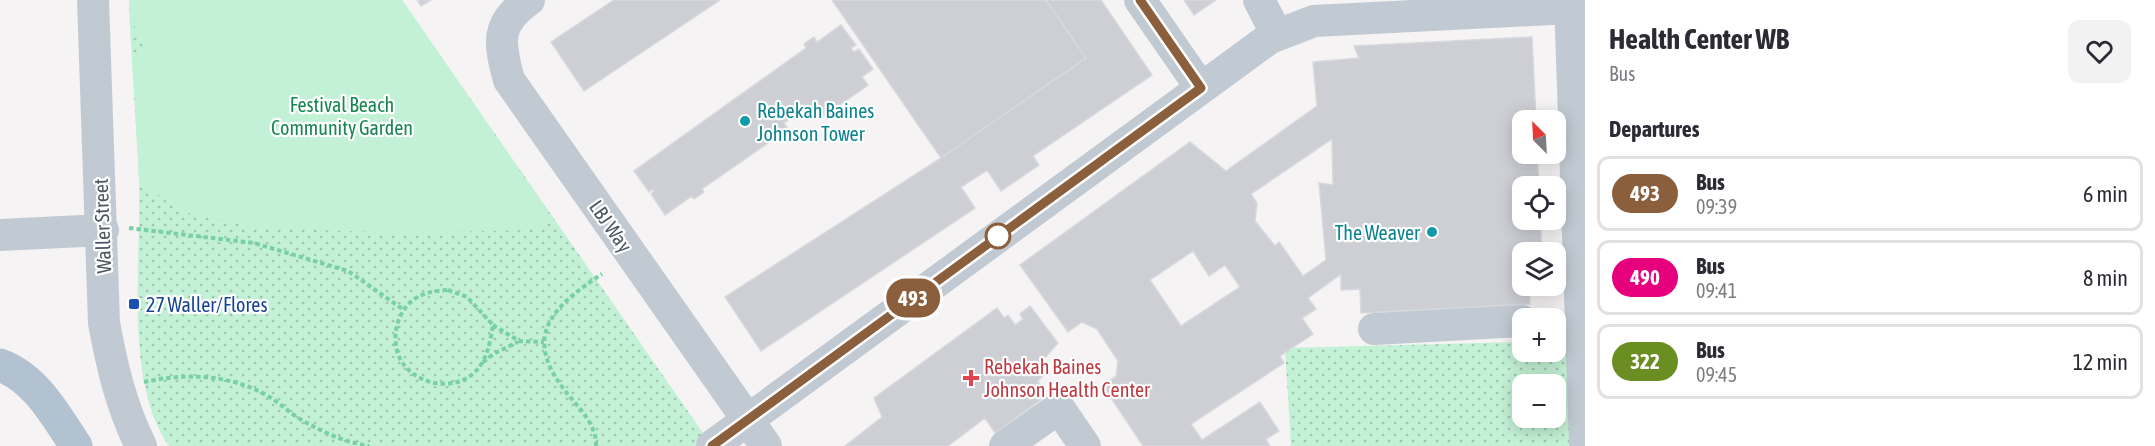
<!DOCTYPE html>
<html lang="en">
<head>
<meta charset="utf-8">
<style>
  body { margin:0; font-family:"Asap Condensed",sans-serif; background:#f2f2f3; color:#2b2b33; height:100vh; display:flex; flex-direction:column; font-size:22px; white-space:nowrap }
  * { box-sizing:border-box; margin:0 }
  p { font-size:20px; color:#7c7c81 }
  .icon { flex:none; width:33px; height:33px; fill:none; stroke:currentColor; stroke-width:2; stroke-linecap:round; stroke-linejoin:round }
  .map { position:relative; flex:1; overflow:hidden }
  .drawer { display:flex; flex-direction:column; background:#fff; width:570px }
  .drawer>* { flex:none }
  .badge { padding:0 12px; border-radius:20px; font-size:21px; line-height:39px }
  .needle { width:39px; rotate:336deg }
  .tools { position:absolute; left:1512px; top:110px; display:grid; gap:12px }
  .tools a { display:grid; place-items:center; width:54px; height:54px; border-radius:12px; background:#fff; box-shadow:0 3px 15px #0003; font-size:30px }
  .map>.badge { position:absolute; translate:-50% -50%; box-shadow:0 0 0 3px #fff }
  h2 { padding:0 24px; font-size:22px; line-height:54px }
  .round { display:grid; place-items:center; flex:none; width:63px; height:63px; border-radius:12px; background:#f2f2f3 }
  .head { display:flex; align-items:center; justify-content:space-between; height:102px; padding:0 24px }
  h1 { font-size:28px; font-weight:700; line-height:45px }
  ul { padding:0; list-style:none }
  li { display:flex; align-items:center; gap:18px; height:75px; margin:0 12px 9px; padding:0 12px; border:3px solid #e1e1e2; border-radius:12px }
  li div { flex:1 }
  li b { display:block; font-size:22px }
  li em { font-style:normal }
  li .badge { min-width:66px; font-weight:700; text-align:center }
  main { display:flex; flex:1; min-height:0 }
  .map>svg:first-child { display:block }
  .grass { fill:url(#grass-dots); fill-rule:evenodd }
  .garden { fill:#c3f1d5 }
  .building { fill:#cdcfd5; stroke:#d7d9de; stroke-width:1.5; fill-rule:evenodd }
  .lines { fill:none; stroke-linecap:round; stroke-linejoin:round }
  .path { stroke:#7ad0a6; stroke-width:4; stroke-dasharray:4.5 3; stroke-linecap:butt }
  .minor { stroke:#c1cad2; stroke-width:32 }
  .major { stroke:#b3c2d1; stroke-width:33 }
  .line-casing { stroke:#fff; stroke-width:14 }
  .line { stroke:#8b5e3c; stroke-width:9 }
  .culture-dot { fill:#0f9aa8; stroke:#fff; stroke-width:2 }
  .stop-dot { fill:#fff; stroke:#8b5e3c; stroke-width:3 }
  .transit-dot { fill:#1a4fb4; stroke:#fff; stroke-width:2 }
  .health-dot { fill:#e0444e; stroke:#fff; stroke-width:2 }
  .labels { text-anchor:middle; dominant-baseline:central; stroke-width:4.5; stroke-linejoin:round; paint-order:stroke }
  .park-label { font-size:20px; fill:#17864f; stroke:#fff }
  .culture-label { font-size:20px; fill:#0d838f; stroke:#fff; text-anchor:start }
  .street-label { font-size:20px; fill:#4a5661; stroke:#fff }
  .transit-label { font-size:20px; fill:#164399; stroke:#fff; text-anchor:start }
  .health-label { font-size:20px; fill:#be3a42; stroke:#fff; text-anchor:start }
</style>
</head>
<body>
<main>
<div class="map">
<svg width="1585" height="446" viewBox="0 0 1585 446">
  <defs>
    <pattern id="grass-dots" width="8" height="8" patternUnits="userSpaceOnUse" patternTransform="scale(1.5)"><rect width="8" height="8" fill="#c3f1d5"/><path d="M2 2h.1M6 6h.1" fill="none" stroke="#a0c6b0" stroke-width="1.8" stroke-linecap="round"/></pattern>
  </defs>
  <rect width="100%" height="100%" fill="#f5f3f3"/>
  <!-- grass -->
  <path class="grass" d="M129,0h273l310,446h-543c-46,-65 -27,-191 -30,-268 -3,-60 -8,-119 -10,-178z
    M1556,341h29v105h-294l-6,-98 237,-6v9h34zM1522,384h34v33h-34z"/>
  <!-- garden -->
  <path class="garden" d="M129,0h273l152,221 -25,9 -124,3 -148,-5 -78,-17 -40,-31 -6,-116 14,-18 -17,-26z"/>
  <!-- building -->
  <path class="building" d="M417,0h14l-10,6z
    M614,0h106l-136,91 -33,-49z
    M832,0h214l40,58 -145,100z
    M1046,0h55l51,75 -119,81 6,9 -38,26 -14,-21 -26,17 14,21 -214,143 -36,-54 216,-139 145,-100z
    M1184,0h32l-22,15z
    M841,25l15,20 -5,3 3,4 5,-3 14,20 -11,8 6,8 -48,34 -6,-8 -11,8 -4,-7 -15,11 4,6 -86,60 2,3 -10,7 -2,-3 -27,19 -14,-21 3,-3 -1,-2 -4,3 -15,-21 172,-123 -2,-4 10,-7 3,5z
    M1532,37l4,83h-14v33h15l2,33h-17v33h18l2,33h-20v33h7l1,19 -169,9 -1,-24 -19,1v-16l-33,24 8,11 -14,9 11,16 -33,22 4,7 -93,61 11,16 58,-38 19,29 -13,8 4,7h-127l-40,-60 13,-10 2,-15 -21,-32 -15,-7 -14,10 -48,-67 170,-123 36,29 91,-65 -4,-44 46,-4 -5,-12zM1332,139l1,46 -14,-2 7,77 -23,16 -24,-34 -4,4 -20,-25 2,-18 -6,-9zM1193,251l16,25 16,-11 15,22 -59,39 -31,-46z
    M1030,306l28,37 -20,23 6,9 -6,6 8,15 -51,37 -10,-15 -37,28h-103l37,-29 -8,-19 123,-90 7,10 4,-3 7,10 8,-6 -3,-5z"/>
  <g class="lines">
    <!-- path -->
    <path class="path" d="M129,228l125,15 94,28 56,39
      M448,290l19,7 26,28c-2,12 -4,25 -10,36 -15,30 -58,29 -78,5 -16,-18 -11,-52 8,-66 11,-8 22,-9 35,-10z
      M493,325l26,16 25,1
      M483,362l12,-9 23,-11
      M144,382c40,-9 85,-8 122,13 12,6 22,17 34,24 22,13 44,23 69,27
      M596,446c1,-19 -14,-35 -25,-48 -50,-58 -24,-88 31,-124"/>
    <!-- minor -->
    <path class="minor" d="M93,0l11,323c8,43 17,83 37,123
      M529,0c-34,24 -30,43 -20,80l257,366
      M1140,0l61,88
      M1259,0l18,35
      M1570,0l15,443
      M0,235l103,-5
      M1374,329l148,-8
      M712,446l558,-408 44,-17 257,-13
      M1005,446l54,-38 26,38"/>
    <!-- major -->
    <path class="major" d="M0,365c36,13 56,51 76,81"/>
  </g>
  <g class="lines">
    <!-- line casing -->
    <g class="line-casing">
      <path id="line" d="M712,446l489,-358 -61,-88"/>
    </g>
    <!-- line -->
    <use href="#line" class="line"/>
  </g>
  <!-- markers -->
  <g class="culture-dot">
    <circle cx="745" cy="121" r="6"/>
    <circle cx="1432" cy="232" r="6"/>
  </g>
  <circle class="stop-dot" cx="998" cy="236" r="12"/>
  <rect class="transit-dot" x="128" y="298" width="12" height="12" rx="3"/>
  <path class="health-dot" d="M968 369h6v6h6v6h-6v6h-6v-6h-6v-6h6z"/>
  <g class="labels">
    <!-- park labels -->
    <g class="park-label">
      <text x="342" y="104">Festival Beach<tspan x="342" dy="23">Community Garden</tspan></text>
    </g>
    <!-- culture labels -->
    <g class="culture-label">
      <text x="757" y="110">Rebekah Baines<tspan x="757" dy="23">Johnson Tower</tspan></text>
      <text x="1420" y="232" text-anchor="end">The Weaver</text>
    </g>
    <!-- street labels -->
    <g class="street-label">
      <text transform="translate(102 226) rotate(-92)">Waller Street</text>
      <text transform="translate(611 226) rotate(55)">LBJ Way</text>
    </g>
    <!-- transit labels -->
    <g class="transit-label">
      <text x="146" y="304">27 Waller/Flores</text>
    </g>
    <!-- health labels -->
    <g class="health-label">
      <text x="984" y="366">Rebekah Baines<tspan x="984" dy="23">Johnson Health Center</tspan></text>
    </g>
  </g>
</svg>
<div class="tools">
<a><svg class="needle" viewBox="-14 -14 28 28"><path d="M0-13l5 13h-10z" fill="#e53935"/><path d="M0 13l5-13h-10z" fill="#7c7c81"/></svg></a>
<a><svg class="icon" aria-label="locate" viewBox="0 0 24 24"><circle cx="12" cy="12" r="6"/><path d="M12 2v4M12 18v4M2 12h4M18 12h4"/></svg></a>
<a><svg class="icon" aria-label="layers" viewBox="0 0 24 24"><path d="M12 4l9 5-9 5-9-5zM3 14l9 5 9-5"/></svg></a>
<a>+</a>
<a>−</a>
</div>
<b class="badge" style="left:913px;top:298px;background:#8b5e3c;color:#fff">493</b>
</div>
<section class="drawer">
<div class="head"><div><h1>Health Center WB</h1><p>Bus</p></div><a class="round"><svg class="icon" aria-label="heart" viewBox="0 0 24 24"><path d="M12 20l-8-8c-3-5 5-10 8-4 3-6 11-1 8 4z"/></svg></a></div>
<h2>Departures</h2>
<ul>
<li><span class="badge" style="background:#8b5e3c;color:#fff">493</span><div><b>Bus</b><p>09:39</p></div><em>6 min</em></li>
<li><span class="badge" style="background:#e6007e;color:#fff">490</span><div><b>Bus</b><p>09:41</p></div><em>8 min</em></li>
<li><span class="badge" style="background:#6b8e23;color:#fff">322</span><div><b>Bus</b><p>09:45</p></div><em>12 min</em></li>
</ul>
</section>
</main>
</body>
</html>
